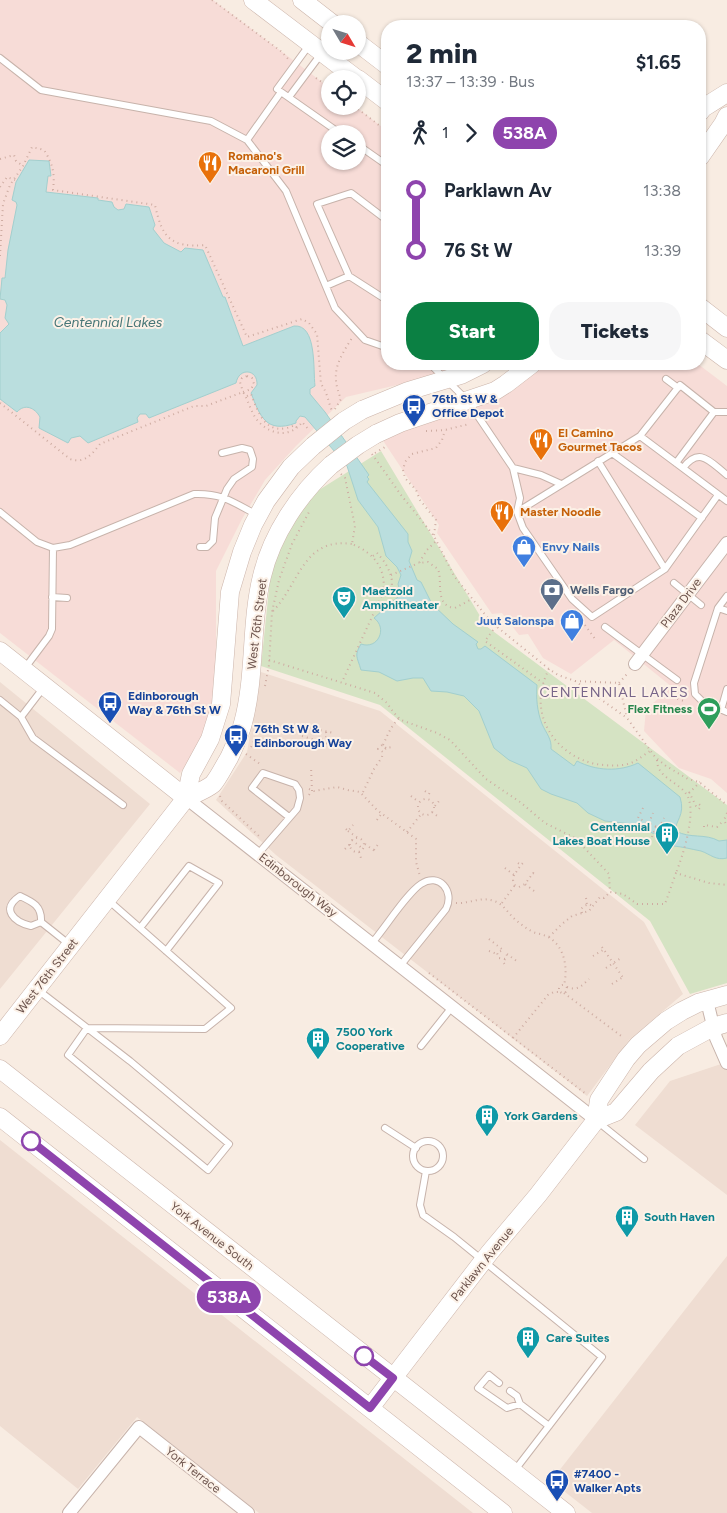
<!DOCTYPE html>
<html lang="en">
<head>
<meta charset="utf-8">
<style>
  body { margin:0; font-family:Figtree,sans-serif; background:#f6f6f7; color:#1f2937; height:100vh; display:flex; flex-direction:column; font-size:19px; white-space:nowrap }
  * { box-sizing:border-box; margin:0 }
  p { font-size:16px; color:#747a83 }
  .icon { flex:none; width:28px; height:28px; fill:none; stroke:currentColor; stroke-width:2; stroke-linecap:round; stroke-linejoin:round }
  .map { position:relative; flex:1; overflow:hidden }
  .details { position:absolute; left:381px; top:20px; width:325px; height:350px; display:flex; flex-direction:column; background:#fff; border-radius:20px; box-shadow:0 1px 4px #0004 }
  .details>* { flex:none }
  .badge { padding:0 10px; border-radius:16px; font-size:18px; line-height:32px }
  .needle { width:32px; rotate:128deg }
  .buttons { position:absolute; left:321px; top:15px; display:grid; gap:10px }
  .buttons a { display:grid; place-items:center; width:45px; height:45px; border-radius:50%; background:#fff; box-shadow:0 1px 4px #0004; font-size:25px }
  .map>.badge { position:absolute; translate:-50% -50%; box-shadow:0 0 0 2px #fff }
  .legs { display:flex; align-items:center; gap:8px; height:55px; padding:0 25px; font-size:16px }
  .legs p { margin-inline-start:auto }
  .summary { display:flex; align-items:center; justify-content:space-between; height:85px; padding:0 25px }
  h1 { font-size:28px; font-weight:800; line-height:38px }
  .primary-button { display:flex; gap:10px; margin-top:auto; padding:10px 25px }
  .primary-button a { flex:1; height:58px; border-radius:20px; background:#0b8043; color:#fff; font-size:20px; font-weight:800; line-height:58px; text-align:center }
  .primary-button a+a { background:#f6f6f7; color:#1f2937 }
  ul { padding:0 25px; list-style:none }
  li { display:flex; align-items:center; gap:18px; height:60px; font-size:19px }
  li i { display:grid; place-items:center; width:8px; height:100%; margin:0 6px; background:currentColor }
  li i::after { content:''; width:12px; height:12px; margin:-6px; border:4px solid; border-radius:50%; background:#fff }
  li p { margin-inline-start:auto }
  li:first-child i { background:linear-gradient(#0000 50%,currentColor 0) }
  li:last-child i { background:linear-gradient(currentColor 50%,#0000 0) }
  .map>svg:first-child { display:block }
  .residential { fill:#efddd2 }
  .commercial { fill:#f7dcd7; fill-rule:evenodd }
  .green { fill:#d5e3c3 }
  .water { fill:#badede; stroke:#a2cfce }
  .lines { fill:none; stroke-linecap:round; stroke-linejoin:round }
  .lane-casing { stroke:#c7b3ab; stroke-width:8 }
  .street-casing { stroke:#c7b3ab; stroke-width:14 }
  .secondary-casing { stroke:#ccb5ab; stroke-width:19 }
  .path { stroke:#ceaca2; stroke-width:2; stroke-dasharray:1 4; stroke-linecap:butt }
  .lane { stroke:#fff; stroke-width:6 }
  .street { stroke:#fff; stroke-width:12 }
  .secondary { stroke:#fff; stroke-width:18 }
  .secondary-bridge-casing { stroke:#ccb5ab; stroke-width:19; stroke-linecap:butt }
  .secondary-bridge { stroke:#fff; stroke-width:18 }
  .line-1-casing { stroke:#fff; stroke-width:11 }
  .line-1 { stroke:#8e44ad; stroke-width:8 }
  .stop-1-dot { fill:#fff; stroke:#8e44ad; stroke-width:2.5 }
  .labels { text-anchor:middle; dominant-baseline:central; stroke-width:4; stroke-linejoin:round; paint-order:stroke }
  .food-label { font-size:12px; font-weight:bold; fill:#c56008; stroke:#fcf1e7; text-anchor:start }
  .transit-label { font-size:12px; font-weight:bold; fill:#164399; stroke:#fcf1e7; text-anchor:start }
  .shop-label { font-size:12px; font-weight:bold; fill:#366cbe; stroke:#fcf1e7; text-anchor:start }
  .service-label { font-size:12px; font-weight:bold; fill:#4e5e75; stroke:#fcf1e7; text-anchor:start }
  .culture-label { font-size:12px; font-weight:bold; fill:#0d838f; stroke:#fcf1e7; text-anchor:start }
  .street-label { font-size:12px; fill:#6c534c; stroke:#fcf1e7 }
  .leisure-label { font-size:12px; font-weight:bold; fill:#27864d; stroke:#fcf1e7; text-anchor:end }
  .water-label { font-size:14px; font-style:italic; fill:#477677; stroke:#fcf1e7 }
  .neighbourhood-label { font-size:14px; letter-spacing:1px; fill:#776589; stroke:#fcf1e7 }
</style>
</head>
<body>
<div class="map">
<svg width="727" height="1513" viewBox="0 0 727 1513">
  <rect width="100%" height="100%" fill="#f8ece2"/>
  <!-- residential -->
  <path class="residential" d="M261,672l119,39 264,211 39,72 -54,46 -42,56 -311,-241 -60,-55 31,-48z
    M0,682l150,122 -150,185z
    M727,1062v133l-92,-70 35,-44z
    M0,1140l473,373h-214l-122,-96 -59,72 -78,-63z
    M727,1256v257h-135l-41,-32z"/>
  <!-- commercial -->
  <path class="commercial" d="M0,0h213l117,88v18h25l32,25 1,233h81l-55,17 -68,16 -50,49 -31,34 -23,39 -26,52v86l-3,47 -18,49 -15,20 -180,-140zM330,134h28v27h-28z
    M545,364h153l29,22v407l-16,-14 -32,-11 -35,-37 2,-22 26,-22 -58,-47 -43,34 -28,-16 -15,-24 -9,1 -17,-22 -10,1 -55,-81 2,-8 -57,-86 114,-42z"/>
  <!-- green -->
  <path class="green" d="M381,451l105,175 241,179v178l-37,11 -40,-73 -270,-216 -119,-39 11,-106 39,-65z"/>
  <!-- water -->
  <path class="water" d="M29,160l20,1 2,15h-3l-2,16 52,6v2l14,2 2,5 4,3 6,-1 2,-5 23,3 6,18 -2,4 11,14 17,9 4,-4 18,2 20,47h2l18,49 51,-20c23,-2 19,43 21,60l-5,3v5l15,18 44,63 -2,2 2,2 -2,3 41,52v8l4,9 -3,10 8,19 4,2 11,22 21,20 25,18 -2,2 2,5h3l4,-3 52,39c-1,13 0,26 5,39 4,9 10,15 9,25l23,17 3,-5c19,10 42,11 61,2l42,34c6,19 -6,24 -4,34 14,8 29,2 43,10l8,-1v18c-11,3 -17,-4 -26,-7 -10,-2 -18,-4 -27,-5l-8,-10 -14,-3 -11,-8 -36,-4 -17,-8 -11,-10 -26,-9 -10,-5 -14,-21 -18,-8 -15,-12 -15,-37 -15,-15 -17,-4 -16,-1 -8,-13h-10l-16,3 -18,-9 -18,-2c-4,-14 -7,-14 0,-26 17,6 27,-16 13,-26l25,-22 1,-4 -2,-8 3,-9 -4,-8 -11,-11 -8,-29 -20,-27 -11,-34 -42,-49 -5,-1 -4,5v2c-30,11 -36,-7 -45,-30l6,-8c1,-16 -18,-18 -21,-2l-87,35 -3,-4h-6l-3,4 1,4 -50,21 -8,-7 -9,2 -3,5 -29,-15 1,-11c-5,-9 -15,-14 -23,-5l-17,-13v-66l9,-9 -4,-6 2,-13 -2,-5 -5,-1 2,-21h3l3,-28 9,-45 -1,-3 -4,-2 4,-18z"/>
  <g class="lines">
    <!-- lane casing -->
    <g class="lane-casing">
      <path id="lane" d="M0,58l41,32 170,31 36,19 39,51 49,117 30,32 23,8
        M277,89l33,-45
        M289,97l32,-43
        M247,140l34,-48 60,42
        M358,145l30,21
        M388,221l-37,-28 -34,11 32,72 39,25
        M326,286l23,-10
        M430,364l37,36 46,68 7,30 -3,14 123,-76 87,65
        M666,379l12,9
        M714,412h13
        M640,436l40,-51 34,27 -38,51
        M612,453l90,65
        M598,461l67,108
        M513,468l28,7 20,9
        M683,468c17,-22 27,-6 44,7
        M0,512l37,30 16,6 17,-3 124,-51c28,-1 39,8 63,21
        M517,512l6,16 49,71 20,18 73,-48 53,-74
        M200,547h7l6,-6 2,-23 12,-29 7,-10 18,-12 1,-8 -3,-9 -8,-2 -20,5
        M674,583l27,22
        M52,597l15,1
        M718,608l9,-12
        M727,611l-9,-3 -24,75 1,11 7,7 25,11
        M605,627l72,53
        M25,668l24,-32 3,-7 1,-81
        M0,700l21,17 12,21 90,67
        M721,710l6,-21
        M21,717l23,-30
        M258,854l39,-45 3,-11 -1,-8 -4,-6 -32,-11 -11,15 37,29
        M108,900l32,28 49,-62 30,17 -53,68
        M41,922l-10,4c-17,-4 -31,-17 -11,-30 13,6 22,10 21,26l29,23
        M372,943c13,-15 35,-50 49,-59 18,-12 34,7 25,25l-46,57
        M38,990l92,71 99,83 -21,26 -140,-115 19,-27 118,1 26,-21 -91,-80
        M421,1046l31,-39
        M598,1122l46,37
        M385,1128l31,20
        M413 1156a15 15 0 1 1 30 0a15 15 0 1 1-30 0Z
        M426,1171l-6,34 3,10 31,22 148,120 -87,113
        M499,1383l-10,-8 -11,13 29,20 13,-4 29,22
        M510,1391l7,5 3,8"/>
    </g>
    <!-- street casing -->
    <g class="street-casing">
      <path id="street" d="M635,664l92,-121
        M186,798l410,322
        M707,1001l9,37 11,25
        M69,1513l70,-86 109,86"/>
    </g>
    <!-- secondary casing -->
    <g class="secondary-casing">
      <path id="secondary" d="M253,0l104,79
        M302,0l31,24
        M358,43l30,23
        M358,79l30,23
        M700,112l3,-4 24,-15
        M700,157l23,-33 4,-8
        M700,307l27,21
        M700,340l27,20
        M362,410l46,-19 53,-16 22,-11
        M376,434l24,-11 95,-32 11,-7 26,-20
        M0,651l186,147
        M186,798l5,-24 19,-35 11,-35 9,-112 12,-40 11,-27 13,-24 25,-34 22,-21
        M0,1036l186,-238c8,-4 20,-8 27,-14 6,-7 11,-18 16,-26 5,-11 11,-23 14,-35 13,-48 7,-99 19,-147 10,-42 37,-82 69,-111
        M0,1069l566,444
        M0,1117l503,396
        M596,1120l20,-8 35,-41 27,-25 35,-19 14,-4
        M370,1408l120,-156 48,-57 58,-75 3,-20 27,-41 12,-14 28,-24 16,-10 16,-8 29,-8"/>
    </g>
    <!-- path -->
    <path class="path" d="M212,0l70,52 7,8
      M346,17l9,7
      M316,78l14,10
      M354,106l34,26
      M0,159l14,-4 2,6 7,5
      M0,187l7,-10 8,3
      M0,256l3,-52 7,-19 13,-19 9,-19 12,3c9,14 11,24 9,40l102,15c7,32 15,43 50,40l42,92 55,-18 7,4 8,11 4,50c7,9 7,19 12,29
      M247,376l5,2 2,6 -3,5 -8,3 -3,-10 2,-4z
      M247,396l4,-2c8,21 16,44 44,31l2,3
      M0,403l70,56c15,5 22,-5 30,-15l94,-38h12l37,-14c5,8 7,17 12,25 11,17 35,23 47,5l7,8
      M335,409l6,-10c-11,-26 -3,-39 11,-61
      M426,431l19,-1 24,-6
      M375,453l10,-6
      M372,454l29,41 33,41 20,40 29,36 8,10 58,47 9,6 17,6 52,37 28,39 11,9 22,13 11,3 28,23
      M341,474l4,4 10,48 -3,18c22,9 35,25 31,49l-41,89
      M434,535l2,-15 -16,-20 -4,-10 -11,-12 -2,-8 2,-8 7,-8 24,-6 6,-8 3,-10
      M435,542l-8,8 -8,13 9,-1 10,7c5,13 -4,37 17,39l17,-9
      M373,556l4,-3c8,8 18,24 14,35l-8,5
      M391,575l28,-12
      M273,611c27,-28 30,-74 79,-67
      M585,625l10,14
      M496,626l-11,15 58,42
      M269,660l106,33 12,10 7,10 7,7 36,13 13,7 36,39 34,23 25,21 30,15 34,36 1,18 13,2 14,10h28l11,-31 33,10 18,2
      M549,669c-4,8 -7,16 -8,26 -4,36 28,68 63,70 9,1 18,1 27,-2 7,-3 13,-8 19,-12
      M575,681l44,2 8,35
      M619,683l8,-9
      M265,686l4,-21 3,-53 7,-32 13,-36 17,-32
      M668,695l18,7
      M314,726l6,2v2
      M326,732l1,4 -4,4 -4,-1 -2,-6 3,-3 14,3
      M302,736l36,11
      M383,745c5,-11 7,-17 16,-27
      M251,747l4,-8 4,-16
      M386,748l-4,-3 -4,4 5,3 3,-4 6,-1
      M246,754l14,10
      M657,760c0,19 24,22 31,37 8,18 -5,58 -12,76
      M309,789l5,2 23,-4 11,3 12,2 17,18 39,29v23l4,14
      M425,791l4,3 1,-2
      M363,792l11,-23 8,-12 1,-5
      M689,792l7,14 3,3 2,-3 -2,-2 -3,2
      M689,793l11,-11
      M309,795l3,-4 -1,-25
      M220,796l2,5 38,36
      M411,796l8,6
      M418 807a8 8 0 1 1 16 0a8 8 0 1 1-16 0Z
      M435,806l4,-5 3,2
      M643,808l-5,10 21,10 5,-10
      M432,812l8,6
      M727,813l-3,7 3,6
      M377,820l5,-7
      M649,823l4,-10
      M704,827v-2l13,2 7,-7
      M346,829l2,2 5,-6
      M348,831l10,7
      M407,832l15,-19
      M652,837l4,-11
      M350 845a7 7 0 1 1 14 0a7 7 0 1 1-14 0Z
      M352,840l11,9
      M365,844l11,8
      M345,849l6,-6
      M374,850l5,-7
      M359,852l2,6
      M518,863l3,2 3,-3
      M505,868l9,7 7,-10
      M514,875l-1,5 2,5 4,2 6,-3
      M534,891l-9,-7 8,-11 3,2
      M586,898l1,7
      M456,903c13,1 25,-7 38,-2 10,3 15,14 23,20 5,4 10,8 16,11 5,2 10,2 15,5 17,9 20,32 16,48
      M502,903l13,-18
      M582,913l-1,-4 3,-3 5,-2 4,2
      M549,937l13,-13 10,-8 17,-5 11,-14 4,1 6,-6
      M489,939l14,11 -6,3 2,5 6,1 2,-3 -1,-4
      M602,947l22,32
      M489,951l8,3
      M507,954l11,8
      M593,956l10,-6
      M505,959l-2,3 3,4
      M606,968l15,-10
      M429,973l157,121
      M612,984l11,-7
      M559 989a4 4 0 1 1 8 0a4 4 0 1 1-8 0Z
      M567,987c10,4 15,-1 22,-8
      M564,993l60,45
      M513,1038l35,-43 6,-3h7"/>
    <!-- lane -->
    <use href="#lane" class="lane"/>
    <!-- street -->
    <use href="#street" class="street"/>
    <!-- secondary -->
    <use href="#secondary" class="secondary"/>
    <!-- secondary-bridge casing -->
    <g class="secondary-bridge-casing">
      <path id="secondary-bridge" d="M313,446l31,-25 18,-11
        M331,465l27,-20 18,-11"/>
    </g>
    <!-- secondary-bridge -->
    <use href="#secondary-bridge" class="secondary-bridge"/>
  </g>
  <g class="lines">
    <!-- line-1 casing -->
    <g class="line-1-casing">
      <path id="line-1" d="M31,1141l339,267 23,-30 -29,-22"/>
    </g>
    <!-- line-1 -->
    <use href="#line-1" class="line-1"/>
  </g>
  <!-- icons -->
  <defs>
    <g id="restaurant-pin" transform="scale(1.25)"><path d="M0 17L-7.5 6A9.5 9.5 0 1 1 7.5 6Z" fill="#e8710a" stroke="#fcf1e7"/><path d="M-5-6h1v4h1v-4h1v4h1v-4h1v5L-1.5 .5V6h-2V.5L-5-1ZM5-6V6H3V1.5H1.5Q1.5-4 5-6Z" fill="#fff"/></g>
    <g id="bus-pin" transform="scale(1.25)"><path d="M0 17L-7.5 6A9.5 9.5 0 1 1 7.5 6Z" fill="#1a4fb4" stroke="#fcf1e7"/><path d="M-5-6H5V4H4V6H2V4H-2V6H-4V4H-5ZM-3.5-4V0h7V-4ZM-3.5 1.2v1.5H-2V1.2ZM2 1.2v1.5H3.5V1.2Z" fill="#fff"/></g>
    <g id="shop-pin" transform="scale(1.25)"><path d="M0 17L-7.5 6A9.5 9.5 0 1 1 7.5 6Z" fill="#3f7fe0" stroke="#fcf1e7"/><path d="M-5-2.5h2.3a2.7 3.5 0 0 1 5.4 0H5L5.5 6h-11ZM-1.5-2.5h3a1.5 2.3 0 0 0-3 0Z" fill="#fff"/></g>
    <g id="bank-pin" transform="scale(1.25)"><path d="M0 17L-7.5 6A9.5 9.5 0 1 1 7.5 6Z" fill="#5c6f8a" stroke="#fcf1e7"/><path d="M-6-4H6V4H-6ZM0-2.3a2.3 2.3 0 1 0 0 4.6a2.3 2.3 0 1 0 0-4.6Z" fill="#fff"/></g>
    <g id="theatre-pin" transform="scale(1.25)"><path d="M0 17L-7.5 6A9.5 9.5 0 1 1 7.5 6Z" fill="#0f9aa8" stroke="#fcf1e7"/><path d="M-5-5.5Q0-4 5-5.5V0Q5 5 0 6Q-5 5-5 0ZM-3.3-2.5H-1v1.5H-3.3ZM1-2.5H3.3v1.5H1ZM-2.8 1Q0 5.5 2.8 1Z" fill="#fff"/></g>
    <g id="stadium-pin" transform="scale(1.25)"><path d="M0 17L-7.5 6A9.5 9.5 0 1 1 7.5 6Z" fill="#2e9e5b" stroke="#fcf1e7"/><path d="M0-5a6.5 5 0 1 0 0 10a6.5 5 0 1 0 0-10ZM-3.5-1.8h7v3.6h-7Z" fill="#fff"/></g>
    <g id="building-pin" transform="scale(1.25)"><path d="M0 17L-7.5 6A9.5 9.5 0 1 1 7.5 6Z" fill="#0f9aa8" stroke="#fcf1e7"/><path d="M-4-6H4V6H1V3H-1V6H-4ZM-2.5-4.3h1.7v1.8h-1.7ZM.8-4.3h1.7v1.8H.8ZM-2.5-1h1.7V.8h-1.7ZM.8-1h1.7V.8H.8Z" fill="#fff"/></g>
  </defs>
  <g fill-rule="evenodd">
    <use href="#restaurant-pin" x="210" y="163"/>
    <use href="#bus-pin" x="414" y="406"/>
    <use href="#restaurant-pin" x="541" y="440"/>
    <use href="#restaurant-pin" x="502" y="512"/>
    <use href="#shop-pin" x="524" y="547"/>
    <use href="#bank-pin" x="552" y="590"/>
    <use href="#theatre-pin" x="344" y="598"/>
    <use href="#shop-pin" x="572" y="621"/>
    <use href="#bus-pin" x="110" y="703"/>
    <use href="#stadium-pin" x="709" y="709"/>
    <use href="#bus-pin" x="236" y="736"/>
    <use href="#building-pin" x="667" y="834"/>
    <use href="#building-pin" x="318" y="1039"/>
    <use href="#building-pin" x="487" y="1116"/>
    <use href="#building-pin" x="627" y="1217"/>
    <use href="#building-pin" x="528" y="1338"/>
    <use href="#bus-pin" x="557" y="1481"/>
  </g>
  <!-- markers -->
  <g class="stop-1-dot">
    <circle cx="31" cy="1141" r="9"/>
    <circle cx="364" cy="1356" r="9"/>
  </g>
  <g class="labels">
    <!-- food labels -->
    <g class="food-label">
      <text x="228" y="156">Romano's<tspan x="228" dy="14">Macaroni Grill</tspan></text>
      <text x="558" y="433">El Camino<tspan x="558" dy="14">Gourmet Tacos</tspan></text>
      <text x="520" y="512">Master Noodle</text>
    </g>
    <!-- transit labels -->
    <g class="transit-label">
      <text x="432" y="399">76th St W &amp;<tspan x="432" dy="14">Office Depot</tspan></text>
      <text x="128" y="696">Edinborough<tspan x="128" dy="14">Way &amp; 76th St W</tspan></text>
      <text x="254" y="729">76th St W &amp;<tspan x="254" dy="14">Edinborough Way</tspan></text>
      <text x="574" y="1474">#7400 -<tspan x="574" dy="14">Walker Apts</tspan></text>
    </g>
    <!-- shop labels -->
    <g class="shop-label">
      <text x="542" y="547">Envy Nails</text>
      <text x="554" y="621" text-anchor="end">Juut Salonspa</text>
    </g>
    <!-- service labels -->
    <g class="service-label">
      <text x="570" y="590">Wells Fargo</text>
    </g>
    <!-- culture labels -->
    <g class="culture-label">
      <text x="362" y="591">Maetzold<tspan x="362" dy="14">Amphitheater</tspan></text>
      <text x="650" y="827" text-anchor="end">Centennial<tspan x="650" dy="14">Lakes Boat House</tspan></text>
      <text x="336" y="1032">7500 York<tspan x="336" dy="14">Cooperative</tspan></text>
      <text x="504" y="1116">York Gardens</text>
      <text x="644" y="1217">South Haven</text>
      <text x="546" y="1338">Care Suites</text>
    </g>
    <!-- street labels -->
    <g class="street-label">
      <text transform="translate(681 603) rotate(-53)">Plaza Drive</text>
      <text transform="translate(257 624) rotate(-83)">West 76th Street</text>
      <text transform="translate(298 885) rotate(38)">Edinborough Way</text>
      <text transform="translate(47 976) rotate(-52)">West 76th Street</text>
      <text transform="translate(212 1236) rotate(38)">York Avenue South</text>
      <text transform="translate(482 1264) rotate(-51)">Parklawn Avenue</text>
      <text transform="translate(193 1470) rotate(38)">York Terrace</text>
    </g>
    <!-- leisure labels -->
    <g class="leisure-label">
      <text x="692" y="709">Flex Fitness</text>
    </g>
    <!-- water labels -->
    <g class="water-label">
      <text x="108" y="322">Centennial Lakes</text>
    </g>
    <!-- neighbourhood labels -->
    <g class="neighbourhood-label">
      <text x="614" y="692">CENTENNIAL LAKES</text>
    </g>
  </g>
</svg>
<div class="buttons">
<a><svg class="needle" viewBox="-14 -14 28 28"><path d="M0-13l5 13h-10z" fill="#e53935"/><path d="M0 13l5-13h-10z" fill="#747a83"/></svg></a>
<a><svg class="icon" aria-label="locate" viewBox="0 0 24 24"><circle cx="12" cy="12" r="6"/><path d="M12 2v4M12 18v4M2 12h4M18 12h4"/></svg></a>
<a><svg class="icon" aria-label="layers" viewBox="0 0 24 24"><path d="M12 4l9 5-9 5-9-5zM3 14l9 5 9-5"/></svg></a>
</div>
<b class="badge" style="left:229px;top:1297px;background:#8e44ad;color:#fff">538A</b>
<section class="details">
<div class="summary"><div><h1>2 min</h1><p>13:37 – 13:39 · Bus</p></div><b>$1.65</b></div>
<div class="legs"><svg class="icon" aria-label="walk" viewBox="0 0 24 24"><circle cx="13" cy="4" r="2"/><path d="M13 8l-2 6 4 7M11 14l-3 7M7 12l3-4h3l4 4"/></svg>1<svg class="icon" aria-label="forward" viewBox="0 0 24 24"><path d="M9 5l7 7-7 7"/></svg><b class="badge" style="background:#8e44ad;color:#fff">538A</b></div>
<ul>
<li><i style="color:#8e44ad"></i><b>Parklawn Av</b><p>13:38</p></li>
<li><i style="color:#8e44ad"></i><b>76 St W</b><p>13:39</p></li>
</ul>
<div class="primary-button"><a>Start</a><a>Tickets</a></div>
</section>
</div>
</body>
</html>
